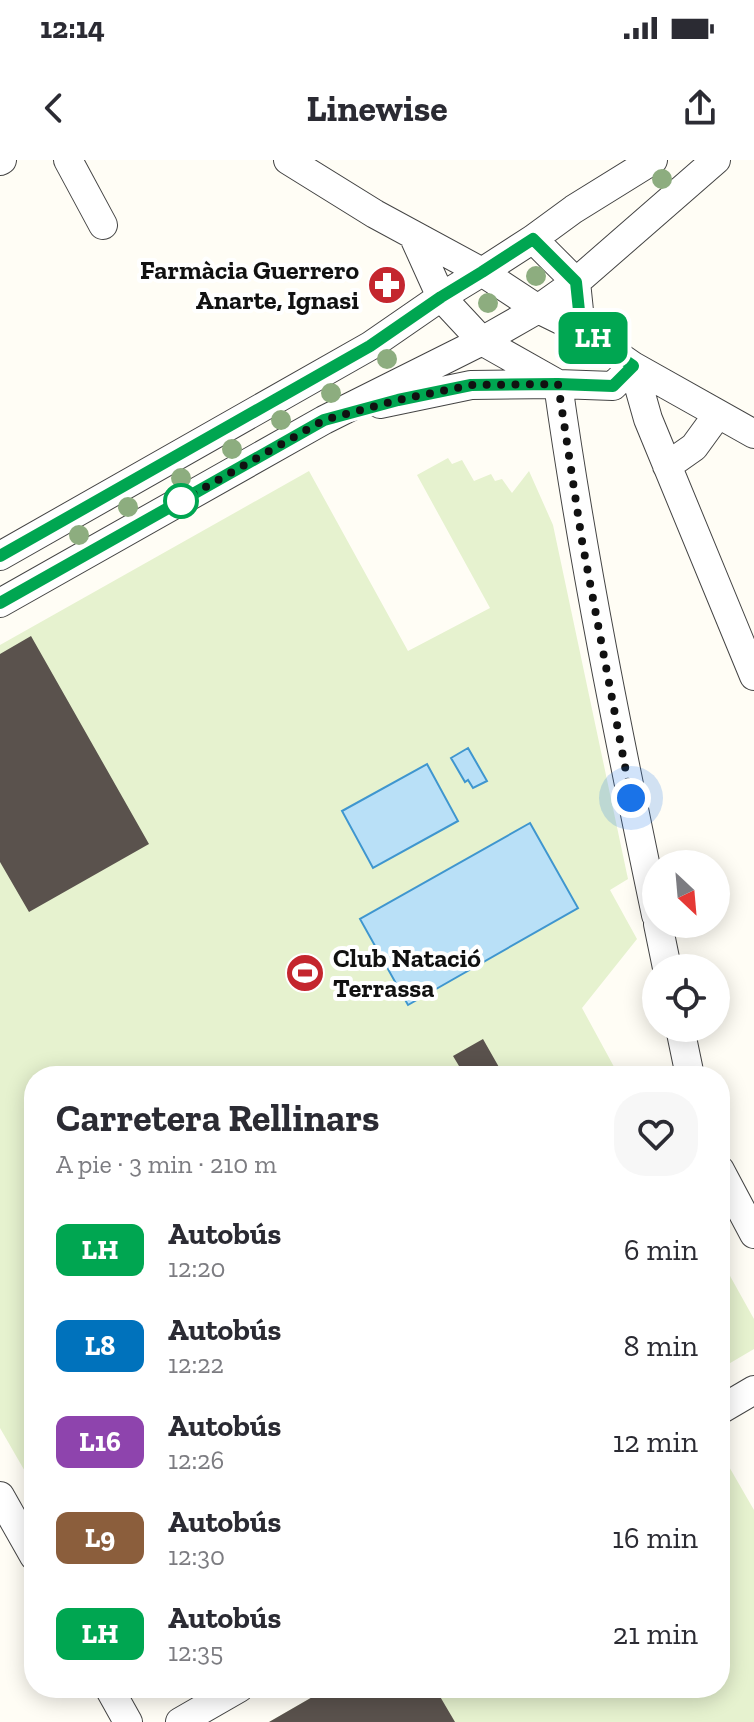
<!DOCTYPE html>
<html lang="es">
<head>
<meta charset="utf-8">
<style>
  body { margin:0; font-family:"Zilla Slab",serif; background:#f7f7f7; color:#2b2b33; height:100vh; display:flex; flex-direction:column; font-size:30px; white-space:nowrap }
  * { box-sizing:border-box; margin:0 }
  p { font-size:26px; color:#7c7c81 }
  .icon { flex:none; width:44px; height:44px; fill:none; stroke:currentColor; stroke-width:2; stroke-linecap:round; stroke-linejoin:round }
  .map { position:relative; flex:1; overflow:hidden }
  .drawer { position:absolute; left:24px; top:906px; width:706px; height:632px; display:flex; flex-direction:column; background:#fff; border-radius:32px; box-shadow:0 4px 20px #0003 }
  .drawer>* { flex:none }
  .badge { padding:0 16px; border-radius:12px; font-size:28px; line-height:52px }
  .needle { width:52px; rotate:154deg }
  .controls { position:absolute; left:642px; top:690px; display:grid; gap:16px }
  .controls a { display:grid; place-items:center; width:88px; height:88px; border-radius:50%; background:#fff; box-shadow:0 4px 20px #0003; font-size:40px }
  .you { position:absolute; width:40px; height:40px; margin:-20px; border:6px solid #fff; border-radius:50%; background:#1a73e8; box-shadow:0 0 0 12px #1a73e833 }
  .map>.badge { position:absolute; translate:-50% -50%; box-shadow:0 0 0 4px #fff }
  .round { display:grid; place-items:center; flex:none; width:84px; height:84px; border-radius:32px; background:#f7f7f7 }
  .headline { display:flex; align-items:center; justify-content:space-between; height:136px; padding:0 32px }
  h1 { font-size:38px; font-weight:700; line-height:60px }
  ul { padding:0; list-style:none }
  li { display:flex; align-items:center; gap:24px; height:96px; padding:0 32px }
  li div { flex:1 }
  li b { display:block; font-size:30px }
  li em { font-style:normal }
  li .badge { min-width:88px; font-weight:700; text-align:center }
  .status { display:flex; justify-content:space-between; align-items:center; height:56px; padding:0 40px; background:#fff; direction:ltr }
  .status svg { height:22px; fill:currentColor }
  header { display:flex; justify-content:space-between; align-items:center; height:104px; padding:0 32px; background:#fff; font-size:36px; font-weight:700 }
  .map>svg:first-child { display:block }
  .pitch { fill:#e6f2cf }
  .water { fill:#b9e0f7; stroke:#3f96cf; stroke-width:2 }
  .building { fill:#5a524d }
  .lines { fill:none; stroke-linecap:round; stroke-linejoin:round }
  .minor-casing { stroke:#444; stroke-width:30 }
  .minor { stroke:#fff; stroke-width:28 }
  .tree { fill:#8dad7f }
  .line-casing { stroke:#fff; stroke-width:18 }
  .line { stroke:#00a651; stroke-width:12 }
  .walk { stroke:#111; stroke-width:8; stroke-dasharray:0 14.4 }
  .stop-dot { fill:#fff; stroke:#00a651; stroke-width:4 }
  .labels { text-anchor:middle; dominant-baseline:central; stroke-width:8; stroke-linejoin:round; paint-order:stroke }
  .poi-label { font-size:26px; font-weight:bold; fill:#111; stroke:#fff; text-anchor:end }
</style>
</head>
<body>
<div class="status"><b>12:14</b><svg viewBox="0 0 49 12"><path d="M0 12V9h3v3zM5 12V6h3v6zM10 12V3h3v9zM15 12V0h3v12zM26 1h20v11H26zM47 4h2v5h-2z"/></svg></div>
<header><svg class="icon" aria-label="back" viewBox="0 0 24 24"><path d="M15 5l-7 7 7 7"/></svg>Linewise<svg class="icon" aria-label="share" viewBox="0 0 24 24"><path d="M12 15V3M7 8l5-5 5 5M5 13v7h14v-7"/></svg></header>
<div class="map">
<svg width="754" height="1562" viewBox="0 0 754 1562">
  <rect width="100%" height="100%" fill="#fffdf5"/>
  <!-- pitch -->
  <path class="pitch" d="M448,298l4,6 10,-4 12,21 17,-7 4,7 7,-2 10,14 17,-22 24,54 75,354 -18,11 27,49 -55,69 37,68h-585v411l-34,-59v-783l309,-174 99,180 82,-43 -73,-133z
    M720,1098l34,61v30l-34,20z
    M724,1298l30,52v212h-485l59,-34h392v-228z"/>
  <!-- water -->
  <path class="water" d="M468,588l19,33 -14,7 -5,-8 -3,2 -14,-24z
    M427,604l31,57 -85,47 -31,-57z
    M530,663l48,85 -170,97 -48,-86z"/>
  <!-- building -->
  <path class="building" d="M31,476l118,208 -120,68 -29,-50v-208z
    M483,879l21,37h-39l-12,-20z
    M328,1528h107l20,34h-186z"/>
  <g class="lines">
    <!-- minor casing -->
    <g class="minor-casing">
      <path id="minor" d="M68,0l35,65
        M288,0l87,54 107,58 56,37 43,21 52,36 121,68
        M0,1l2,-1
        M413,75l28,62 41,44 76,43c25,178 61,355 98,531
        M533,79l43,43 5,48
        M633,206l15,53 106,257
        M380,244l91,-19 87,-1 55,2 20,-20
        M667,306l27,-19 24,-33
        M0,396l370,-210 71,-49 41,-25 51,-33 41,-30 79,-49
        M0,443l324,-183 158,-79 56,-32 38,-27 140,-122
        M658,764l9,44
        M680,868l10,48
        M720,1010l34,64
        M720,1250l34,-20
        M0,1336l34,60
        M109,1528l19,34
        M180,1562l59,-34"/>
    </g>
    <!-- minor -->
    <use href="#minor" class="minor"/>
  </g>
  <!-- trees -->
  <g class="tree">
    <circle cx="662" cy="19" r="10"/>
    <circle cx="536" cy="116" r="10"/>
    <circle cx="488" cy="143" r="10"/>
    <circle cx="387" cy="199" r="10"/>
    <circle cx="331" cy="233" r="10"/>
    <circle cx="281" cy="260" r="10"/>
    <circle cx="232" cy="289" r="10"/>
    <circle cx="181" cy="318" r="10"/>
    <circle cx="128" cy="347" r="10"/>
    <circle cx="79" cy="375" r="10"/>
  </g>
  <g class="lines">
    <!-- line casing -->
    <g class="line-casing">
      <path id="line" d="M0,396l370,-210 71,-49 41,-25 51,-33 43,43 5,48 52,36 -20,20 -55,-2 -87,1 -73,15 -74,20 -324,183"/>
    </g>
    <!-- line -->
    <use href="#line" class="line"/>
    <!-- walk -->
    <path class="walk" d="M181,341l143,-81 74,-20 73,-15 87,-1 24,157 49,257"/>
  </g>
  <!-- icons -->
  <defs>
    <g id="pharmacy-disc" transform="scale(2)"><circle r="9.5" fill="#c4262e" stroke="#fff"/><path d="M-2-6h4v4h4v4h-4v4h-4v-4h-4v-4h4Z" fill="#fff"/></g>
    <g id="stadium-disc" transform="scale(2)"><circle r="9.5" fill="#c4262e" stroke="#fff"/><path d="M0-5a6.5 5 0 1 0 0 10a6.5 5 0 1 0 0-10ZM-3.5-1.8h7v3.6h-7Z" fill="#fff"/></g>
  </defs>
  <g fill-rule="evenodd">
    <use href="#pharmacy-disc" x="387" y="125"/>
    <use href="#stadium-disc" x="305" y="813"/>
  </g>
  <!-- markers -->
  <circle class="stop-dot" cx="181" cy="341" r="16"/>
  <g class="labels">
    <!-- poi labels -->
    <g class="poi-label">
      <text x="359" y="110">Farmàcia Guerrero<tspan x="359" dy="30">Anarte, Ignasi</tspan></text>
      <text x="333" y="798" text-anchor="start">Club Natació<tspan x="333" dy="30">Terrassa</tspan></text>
    </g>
  </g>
</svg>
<div class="controls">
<a><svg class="needle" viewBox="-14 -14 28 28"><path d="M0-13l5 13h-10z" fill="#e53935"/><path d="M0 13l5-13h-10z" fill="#7c7c81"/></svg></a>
<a><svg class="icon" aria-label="locate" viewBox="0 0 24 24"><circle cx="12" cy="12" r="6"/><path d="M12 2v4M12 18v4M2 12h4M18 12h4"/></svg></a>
</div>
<div class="you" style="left:631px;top:638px"></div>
<b class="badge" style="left:593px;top:178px;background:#00a651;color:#fff">LH</b>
<section class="drawer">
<div class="headline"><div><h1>Carretera Rellinars</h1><p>A pie · 3 min · 210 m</p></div><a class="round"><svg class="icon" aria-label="heart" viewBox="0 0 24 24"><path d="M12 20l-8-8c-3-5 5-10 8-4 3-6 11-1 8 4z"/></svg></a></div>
<ul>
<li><span class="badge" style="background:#00a651;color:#fff">LH</span><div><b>Autobús</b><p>12:20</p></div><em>6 min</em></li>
<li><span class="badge" style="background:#0072bc;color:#fff">L8</span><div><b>Autobús</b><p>12:22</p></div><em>8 min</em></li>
<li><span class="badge" style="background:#8e44ad;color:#fff">L16</span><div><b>Autobús</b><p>12:26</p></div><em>12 min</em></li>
<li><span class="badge" style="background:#8b5e3c;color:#fff">L9</span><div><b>Autobús</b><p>12:30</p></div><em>16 min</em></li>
<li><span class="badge" style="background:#00a651;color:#fff">LH</span><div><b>Autobús</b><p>12:35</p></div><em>21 min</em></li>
</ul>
</section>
</div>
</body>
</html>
